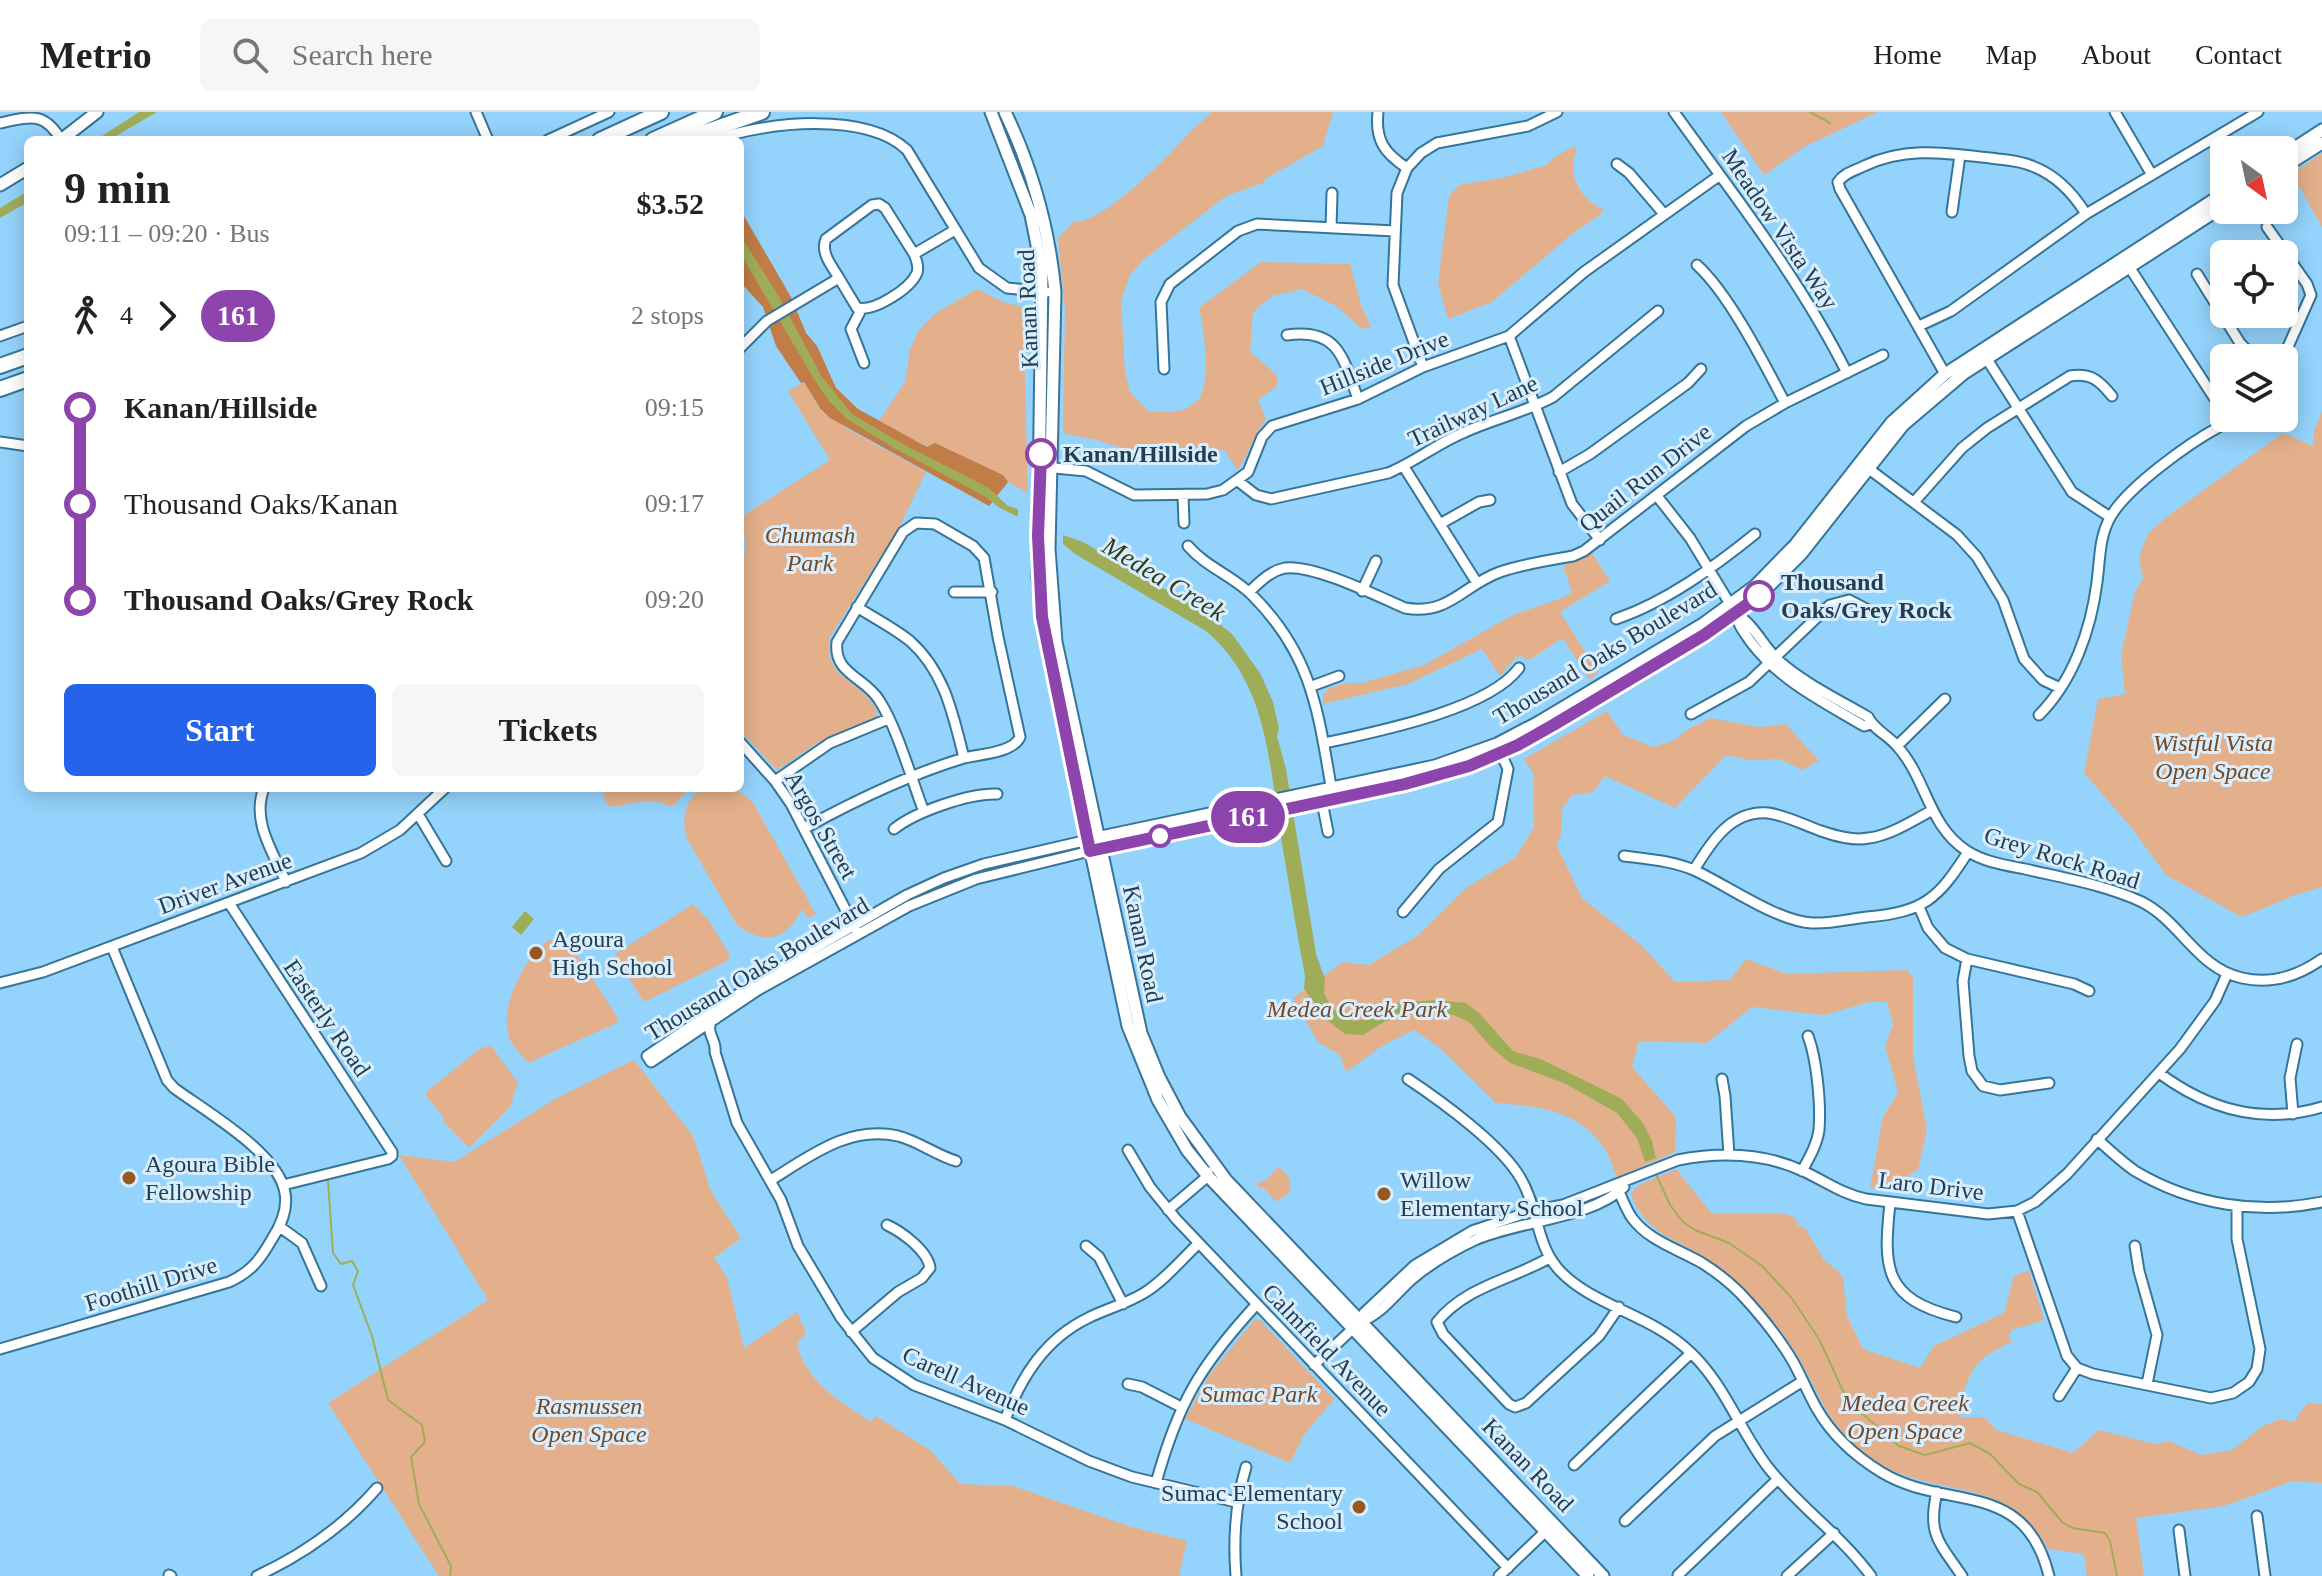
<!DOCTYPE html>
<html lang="en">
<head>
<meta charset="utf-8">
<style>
  body { margin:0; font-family:Georgia,serif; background:#f6f6f6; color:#222; height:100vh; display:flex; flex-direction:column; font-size:30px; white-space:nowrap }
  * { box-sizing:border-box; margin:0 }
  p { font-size:26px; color:#767676 }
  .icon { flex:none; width:44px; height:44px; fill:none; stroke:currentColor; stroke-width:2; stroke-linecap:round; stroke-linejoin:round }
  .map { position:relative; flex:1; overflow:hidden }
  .details { position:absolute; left:24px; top:24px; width:720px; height:656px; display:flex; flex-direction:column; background:#fff; border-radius:12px; box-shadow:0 4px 20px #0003 }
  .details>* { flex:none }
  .badge { padding:0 16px; border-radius:26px; font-size:28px; line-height:52px }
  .needle { width:52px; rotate:147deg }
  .tools { position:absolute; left:2210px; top:24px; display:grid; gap:16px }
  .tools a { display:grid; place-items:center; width:88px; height:88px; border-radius:12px; background:#fff; box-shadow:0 4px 20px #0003; font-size:40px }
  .map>.badge { position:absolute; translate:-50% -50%; box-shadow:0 0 0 4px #fff }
  .legs { display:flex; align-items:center; gap:12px; height:88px; padding:0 40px; font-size:26px }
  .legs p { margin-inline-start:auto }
  .head { display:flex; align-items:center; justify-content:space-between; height:136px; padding:0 40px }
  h1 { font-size:44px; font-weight:700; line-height:60px }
  .cta { display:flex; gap:16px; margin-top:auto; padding:16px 40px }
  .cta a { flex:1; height:92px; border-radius:12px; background:#2563eb; color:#fff; font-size:32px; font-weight:700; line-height:92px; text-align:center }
  .cta a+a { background:#f6f6f6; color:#222 }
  ul { padding:0 40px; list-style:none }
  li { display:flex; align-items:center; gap:28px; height:96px; font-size:30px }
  li i { display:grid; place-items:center; width:12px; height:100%; margin:0 10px; background:currentColor }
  li i::after { content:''; width:20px; height:20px; margin:-10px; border:6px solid; border-radius:50%; background:#fff }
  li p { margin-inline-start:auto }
  li:first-child i { background:linear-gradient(#0000 50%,currentColor 0) }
  li:last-child i { background:linear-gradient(currentColor 50%,#0000 0) }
  header { display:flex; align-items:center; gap:48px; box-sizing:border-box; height:112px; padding:0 40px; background:#fff; border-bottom:2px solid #e0e0e0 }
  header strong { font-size:38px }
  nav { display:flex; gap:44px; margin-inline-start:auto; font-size:28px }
  .search { width:560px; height:72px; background:#f6f6f6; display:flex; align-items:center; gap:20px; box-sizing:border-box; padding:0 28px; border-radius:12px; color:#767676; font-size:30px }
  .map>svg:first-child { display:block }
  .green { fill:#e4b08b }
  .forest { fill:#c17c47 }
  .water { fill:#9fad59 }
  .pier { fill:#94d3fb }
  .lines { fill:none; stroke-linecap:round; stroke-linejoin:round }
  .stream { stroke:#9fad59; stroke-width:2 }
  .minor-casing { stroke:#367498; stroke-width:13 }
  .major-casing { stroke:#367498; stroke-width:15 }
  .highway-casing { stroke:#367498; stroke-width:18 }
  .minor { stroke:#fff; stroke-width:9 }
  .major { stroke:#fff; stroke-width:11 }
  .highway { stroke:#fff; stroke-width:14 }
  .line-1-casing { stroke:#fff; stroke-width:18 }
  .line-1 { stroke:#8e44ad; stroke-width:12 }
  .stop-1-dot { fill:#fff; stroke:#8e44ad; stroke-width:4 }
  .poi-dot { fill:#975720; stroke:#d6eeff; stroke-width:3 }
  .labels { text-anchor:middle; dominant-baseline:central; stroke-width:6; stroke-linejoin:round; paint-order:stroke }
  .street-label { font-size:24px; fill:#243e4e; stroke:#d6eeff }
  .stop-label { font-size:24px; font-weight:bold; fill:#243e4e; stroke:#d6eeff; text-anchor:start }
  .park-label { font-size:24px; font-style:italic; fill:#784821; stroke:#d6eeff }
  .poi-label { font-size:24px; fill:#243e4e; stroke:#d6eeff; text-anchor:start }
  .water-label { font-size:26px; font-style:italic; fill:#343915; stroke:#d6eeff }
</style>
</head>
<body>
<header>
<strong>Metrio</strong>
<div class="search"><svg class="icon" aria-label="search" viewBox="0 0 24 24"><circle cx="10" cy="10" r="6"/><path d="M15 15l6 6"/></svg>Search here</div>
<nav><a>Home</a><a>Map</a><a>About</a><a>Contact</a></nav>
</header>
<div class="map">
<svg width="2322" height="1464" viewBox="0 0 2322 1464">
  <rect width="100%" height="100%" fill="#94d3fb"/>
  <!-- green -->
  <path class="green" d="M1211,0h122l-10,34 -58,33 -2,4 -37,13 -83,64 -13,15 -9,26 4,72 5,19 19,20c16,0 36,2 48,-11 15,-15 7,-73 2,-93l62,-46 89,2 11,41 10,22 -9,2 -26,-23 -34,-17 -30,7 -19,16 -3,40 27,23v11l-19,14 8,19c-12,16 -17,34 -28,51l-14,-20 -83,4 -44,-14 -34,-7 2,-124 -7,-70 15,-17c32,1 94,-65 116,-89 7,-8 16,-13 22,-21z
    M1721,0h157l-74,35 -40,28z
    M1574,34l3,4c-11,23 3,50 26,59l-2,5 -29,20 -80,68 -44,17 -10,-36 11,-87 10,-11 47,-8 41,-12 5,-6z
    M2322,41v74l-29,-51 4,-6z
    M977,177l26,13 20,5 5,186 -20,-11 -5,-7 -68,-32 -7,4 -49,-26 26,-39 5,-33 9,-19 17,-17z
    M804,270l16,26 27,21 79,43 -26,54 -70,111c-9,46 39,43 48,79l-61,27 -40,27 -37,-40v-153l6,-29 -5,-31 89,-57 -42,-69z
    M2322,299v476l-27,8 -53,22 -76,-42 -35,-48 -47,-54 14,-74 27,-5 -4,-39 14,-63 8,-14 -4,-21 9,-24 21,-18 114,-82 30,13 1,-15z
    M1592,441l18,28 -50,31 38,60 -9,8 -26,-42 -34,22 -8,-4 -6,2 -15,18 -18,-27 -74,35 -85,20v-10l6,-6 17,-5h16l62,-18 89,-50 49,-17 10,-6 -9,-26z
    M1607,599l16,24 30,12 22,-7 13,-11 23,-11 48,9 27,-3 33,37 -17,9 -22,-11 -30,1 -24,-5 -51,53 -70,-32 -12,16 -21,3 -10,14 -1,26 -5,9 26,54 59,47 34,37 55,-2 16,-21 41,15 120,-4 6,8v78l14,74 -9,40 -31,17 -17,1 13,-71 15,-25 -13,-46 8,-22 -6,-22h-18l-45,13 -72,-8 -45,36 -68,-2 -7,26 44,50 -1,35 -58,26c-4,-10 -7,-22 -13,-30 -25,-38 -67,-42 -108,-45l-56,-55 -26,-18 -32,16 -36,26 -6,-17 -22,-13 -25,-44 50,-36 26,3 48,-29 48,-47 51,-32 18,-30 -1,-55 -9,-13z
    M602,676h88l-18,19c-27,-12 -35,-3 -61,0l-6,-6z
    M734,676l18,13 64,113 -8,4 -6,-9c-15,31 -37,37 -65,16l-50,-86c-6,-18 -3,-45 20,-51 8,-2 19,0 27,0z
    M693,792l17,18 20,34 -3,5 -83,41 -29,-45 2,-4z
    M549,828h12l9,4 48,74 -1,5 -89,40c-6,-8 -16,-17 -19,-26 -10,-30 15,-80 40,-97z
    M491,934l27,37 -8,24 -41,41 -26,-27 1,-3 -18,-22 1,-5 54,-43z
    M634,948l59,76 18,55 30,47 -27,20 13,20 17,70 53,-36 9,21 -9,10c8,39 43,58 74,79l5,-6 55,35 29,33 53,2 115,40 59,15 -8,35h-740l-111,-173 160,-103 -89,-145 56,7 100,-63z
    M1278,1055c11,7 14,13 11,26l-13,9 -13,-15h-5v-5l7,-1z
    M1676,1057l36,45 70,-1 14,5 1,7 8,3 19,32 14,11 5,7 4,38 16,33 57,19 14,-22 70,-33 10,-37 15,-6 15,50 -32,10 -4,6 4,6c-37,17 -40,24 -52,61l5,6 -6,8h25l12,13 77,23 26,-23 56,14 13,-3 33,14 31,-5 31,-24 18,-7 13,3 13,-19 15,1v79l-29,-2 -69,25 -88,12 8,58h-57l-3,-22 -36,-5c-42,-79 -120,-47 -182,-94 -44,-33 -47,-68 -75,-109 -12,-19 -27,-36 -43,-52 -15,-16 -32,-30 -51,-41 -31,-18 -52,-23 -66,-59l6,-8z
    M1255,1207l5,1 74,79 -30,36 -14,28 -105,-44 25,-45z"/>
  <!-- forest -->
  <path class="forest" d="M740,97l51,88 15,36 11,13 19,42 22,21 69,38 8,-4 68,32 5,7 -19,24 -159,-88 -10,-10 -16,-26 -3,1 -25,-37 -13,-39 -23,-25z"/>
  <!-- water -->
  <path class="water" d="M139,0h18l-48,28h-13z
    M28,79v11l-28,16v-10z
    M740,123l38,60 44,82 30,37 49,29 88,45 19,18 10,3v8l-18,-9 -16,-12 -90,-48 -47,-29 -19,-19 -16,-24 -72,-123z
    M1063,423l20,7 123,71 26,21 28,39 13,29 6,26 -2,8 9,33 30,185 9,25 -1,14 6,12 10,10 13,6 16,-2 13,-11 14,-5 39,-3 31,3 14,11 33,37 30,9 79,39 21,24 9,18 4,17 -11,4 -8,-24 -20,-25 -51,-29 -56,-21 -20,-17 -21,-24 -15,-7 -38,-5 -32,12 -21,13 -18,-1 -17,-13 -24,-32 1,-13c-9,-46 -16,-92 -24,-138 -12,-74 -13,-155 -75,-207l-131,-77 -12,-10z
    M525,799l9,8 -13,16 -9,-8z"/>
  <!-- pier -->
  <path class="pier" d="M657,0h29l11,26 -29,2z"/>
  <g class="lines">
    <!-- stream -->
    <path class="stream" d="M1810,0l20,11
      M1655,1060l15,33 13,17 12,8 34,13 33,23 29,31 28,42 26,56 12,14 42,37 26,9 45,-12 20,11 29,30 18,8 25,30 10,6 33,5 5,8 7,35
      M328,1069l5,72 8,11 11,-3 6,10 -5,14 19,51 16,64 34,25 3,17 -14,15 8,47 32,62 -1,10"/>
    <!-- minor casing -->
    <g class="minor-casing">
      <path id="minor" d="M476,0l12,28
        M1378,0c-3,28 6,41 29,56
        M1674,0c61,85 126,167 173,261
        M2115,0l37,63
        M0,11c32,-7 45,-11 61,17
        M548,28l61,-28
        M714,28c54,-19 153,-28 193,10l72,118 28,20 40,4
        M1617,52l12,9 35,41
        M1952,100l8,-57
        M2267,115l40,57 4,11 -28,63
        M1331,116l1,-35
        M2126,150l98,151
        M1697,153c32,29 67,98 88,138
        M2197,162l43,69 15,15
        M839,166c-7,-12 -19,-25 -13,-39l46,-34 7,-1 6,4 29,46
        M861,198l-10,19 13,34
        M1919,214l32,-15 135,-97 172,-102
        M1287,223c52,-7 56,23 71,64
        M0,224l28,-10
        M1509,224l63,168 28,36
        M740,236l27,-27 72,-43 18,30c17,4 53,-19 60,-35 2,-6 0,-12 -3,-19l41,-24
        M1983,241l89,139 38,25
        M1423,255l-30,-82 4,-92 10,-25 14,-15 16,-10 91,-17 29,-14
        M1164,257l-3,-67 9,-18 68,-53 19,-7 138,7
        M1945,262l-105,-185 -2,-7c6,-9 16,-11 26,-16 42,-20 81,-13 126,-8 14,2 29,2 42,8 24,9 41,27 54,48
        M0,330l28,4
        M1865,354l92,69 20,22 26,43 21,59 19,21 17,8
        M1044,355l42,4 48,24 73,-1 16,-4 25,-18 14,-35 10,-11 86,-27 65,-32 86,-31 75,-64 136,-97
        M1404,355l73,116
        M1559,360l31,-18 98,-71 13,-14
        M1238,369l18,14 15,4 117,-26c27,-11 50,-30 77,-41 29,-13 60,-20 88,-35l105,-86
        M1183,383l1,28
        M1657,384l33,42 46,76c18,10 27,32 42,46 26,23 59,39 90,57 6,13 20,18 29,29 30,33 31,80 70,105 17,11 38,14 58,18 39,9 81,16 117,33 39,20 55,66 100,76 30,7 56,-2 80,-19
        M1914,390l48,-54 25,-20 83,-52c21,-3 29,4 42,20
        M1440,412l39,-22 11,-2
        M1188,434c18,21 45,30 64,49 61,61 66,117 80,197
        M1362,479l14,-30
        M954,480h38
        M1249,480c11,-10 21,-21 36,-24 28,-4 92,28 120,40 44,8 58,-23 95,-36 23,-8 49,-12 73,-16l11,-5 162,-125 39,-23 98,-48
        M857,495c17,11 37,21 53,34 35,31 43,74 54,117
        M1736,502c2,11 8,18 14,27 30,40 72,60 114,85l7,-2
        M1616,507c50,-17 98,-52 139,-85
        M1312,574l27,-10
        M1691,602l58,-32 81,-77 19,-5 29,15
        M2039,603c34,-34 52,-85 58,-133 3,-22 2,-46 14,-66 17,-29 78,-73 108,-89l7,-9
        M740,630l35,39 16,23 64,124
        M1325,631c50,-11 163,-33 194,-75
        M1897,634l48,-47
        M775,669l55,-38 58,-24
        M264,676c-13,33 9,64 22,94
        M1322,690l6,30
        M418,702l28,47
        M805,716c51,-28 103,-53 159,-70 16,-4 49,-5 56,-21l-22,-100 -14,-79 -11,-12 -38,-22 -19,-1 -13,9 -66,110c-4,32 28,35 42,58 18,27 33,81 45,112
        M894,717c21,-17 75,-36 103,-35
        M1088,728l-104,24 -40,14 -37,17 -148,85 -112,76 4,6 107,-72 151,-84 67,-27 114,-28
        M1624,744c24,3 50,5 72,15 32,15 81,50 116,52 18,1 37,-4 55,-6 57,-5 71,-18 101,-65
        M1694,758c17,-28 37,-60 74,-57 17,2 36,12 53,18 15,5 32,10 48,7 22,-3 43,-17 62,-27
        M229,791l163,249v4l-4,3 -105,26
        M1919,795l9,21 17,20 22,11 107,25 15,7
        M1403,800l36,-43 59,-47 10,-53 -10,-22
        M1967,847l-4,22 6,75 3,15 11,15 17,4 49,-7
        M0,871l43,-11 318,-119 39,-23 45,-42
        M711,910c-5,12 6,19 4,30l22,71 44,77 17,46 43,72 32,40 41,27 91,35 84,41 43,16 104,25
        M2159,961c50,37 103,52 163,34
        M1408,967c33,22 94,66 113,100 18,30 14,66 40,93 33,34 90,43 128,79 35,32 50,78 78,115 31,40 74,69 104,110
        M1722,967l3,17 4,59
        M2293,1002l-3,-36 7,-34
        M2097,1027c12,11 25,23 38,32 57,34 123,44 187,31
        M1128,1038l22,37 26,32 332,349
        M1802,1059c7,-13 15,-26 17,-41 2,-26 -2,-70 -11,-94
        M771,1068c39,-24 78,-55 127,-44 20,5 38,19 58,25
        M1616,1073c5,10 9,23 16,33 17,23 46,31 70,45 13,8 28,20 38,30 18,19 35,40 49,62 11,17 18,37 28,54 15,26 38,47 64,63 65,40 144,5 168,104
        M1890,1091c-7,66 -6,96 66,114
        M1168,1098l40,-34v-4
        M2017,1099l50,145 10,12 16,6 118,24 22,-5 16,-11 8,-13 3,-20 -23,-110v-31
        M280,1115l22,16 19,43
        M1086,1134l13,11 24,47
        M2135,1134l4,25 18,64 -10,49
        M1549,1146c-38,22 -83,28 -112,64l6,12 66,70 6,3 11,-4 73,-67 20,-29
        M1360,1210l4,-9 51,-48 57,-34 60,-20 31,-6 115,-45c41,-8 86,-7 125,11 22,10 39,23 63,28l122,15 29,-3 18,-9 32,-28 113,-125 35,-48 12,-27
        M851,1220l47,-40 24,-14 8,-10c-2,-17 -28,-36 -43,-43
        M0,1237l229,-67c22,-10 31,-22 43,-43 9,-14 16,-29 13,-46 -6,-40 -80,-82 -111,-105l-7,-8 -55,-133
        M1314,1253l46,-43c21,-7 36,-29 52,-43 19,-16 40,-28 63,-39 42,-19 116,-21 149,-53
        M1128,1272l14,3 39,20
        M2059,1284l18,-28
        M1005,1308c16,-43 40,-81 83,-102 18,-9 38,-14 56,-25 21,-13 37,-33 54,-49
        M1574,1353l117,-112
        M1156,1371c22,-80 44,-117 100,-178
        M1937,1380c-10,42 2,50 25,84
        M2257,1404l8,60
        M1625,1409l90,-85 88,-55
        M2179,1418l6,46
        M169,1463l2,1
        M1678,1463l100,-96
        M257,1464c45,-21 88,-51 120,-88
        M1236,1464c-3,-38 -1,-72 10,-109
        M1499,1464l49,-47
        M1787,1464l47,-43"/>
    </g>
    <!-- major casing -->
    <g class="major-casing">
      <path id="major" d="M991,0l40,103 11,55 -4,308 9,68 81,380 30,74 29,50 21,26 380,400
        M1005,0c28,58 44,116 50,180l-6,257 7,93 85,391 18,44 21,40 46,63 377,396
        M61,28l36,-28
        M2284,43l38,-25
        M2284,55l38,-24
        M0,73l28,-17
        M1092,727l343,-73 62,-22 42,-22 164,-98 52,-38 41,-42 96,-122 53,-48 279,-181
        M1095,738l347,-75 59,-22 37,-18 166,-100 55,-39 42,-42 102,-129 60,-51 261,-168"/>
    </g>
    <!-- highway casing -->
    <g class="highway-casing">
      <path id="highway" d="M600,28l61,-28
        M653,28l62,-28
        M682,28l80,-28
        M0,254l28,-10
        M0,277l28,-10"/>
    </g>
    <!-- minor -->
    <use href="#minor" class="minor"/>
    <!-- major -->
    <use href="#major" class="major"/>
    <!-- highway -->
    <use href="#highway" class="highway"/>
  </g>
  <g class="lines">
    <!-- line-1 casing -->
    <g class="line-1-casing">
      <path id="line-1" d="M1041,342l-3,82 4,81 48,234 315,-67 64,-18 49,-21 37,-21 149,-89 55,-39"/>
    </g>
    <!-- line-1 -->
    <use href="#line-1" class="line-1"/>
  </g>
  <!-- markers -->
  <g class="stop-1-dot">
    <circle cx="1041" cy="342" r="14"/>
    <circle cx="1759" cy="484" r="14"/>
    <circle cx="1160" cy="724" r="10"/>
  </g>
  <g class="poi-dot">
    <circle cx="536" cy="841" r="8"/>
    <circle cx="129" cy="1066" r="8"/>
    <circle cx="1384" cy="1082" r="8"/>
    <circle cx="1359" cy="1395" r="8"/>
  </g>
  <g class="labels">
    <!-- street labels -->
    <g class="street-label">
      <text transform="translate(1780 117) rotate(56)">Meadow Vista Way</text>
      <text transform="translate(1028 197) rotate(-92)">Kanan Road</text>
      <text transform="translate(1384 251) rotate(-22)">Hillside Drive</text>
      <text transform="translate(1473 299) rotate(-25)">Trailway Lane</text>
      <text transform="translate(1645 366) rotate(-38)">Quail Run Drive</text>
      <text transform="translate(1605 541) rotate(-31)">Thousand Oaks Boulevard</text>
      <text transform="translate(821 713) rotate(60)">Argos Street</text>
      <text transform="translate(2062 746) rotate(17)">Grey Rock Road</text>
      <text transform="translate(225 771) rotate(-20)">Driver Avenue</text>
      <text transform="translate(1143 832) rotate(78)">Kanan Road</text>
      <text transform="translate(757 857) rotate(-31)">Thousand Oaks Boulevard</text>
      <text transform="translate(327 906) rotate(56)">Easterly Road</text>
      <text transform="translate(1931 1074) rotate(7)">Laro Drive</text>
      <text transform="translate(151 1172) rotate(-17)">Foothill Drive</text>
      <text transform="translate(1327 1238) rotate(46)">Calmfield Avenue</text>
      <text transform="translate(966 1269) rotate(24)">Carell Avenue</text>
      <text transform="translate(1528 1353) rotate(46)">Kanan Road</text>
    </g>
    <!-- stop labels -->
    <g class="stop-label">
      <text x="1063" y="342">Kanan/Hillside</text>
      <text x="1781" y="470">Thousand<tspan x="1781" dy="28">Oaks/Grey Rock</tspan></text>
    </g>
    <!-- park labels -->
    <g class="park-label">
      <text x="810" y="423">Chumash<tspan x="810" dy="28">Park</tspan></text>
      <text x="2213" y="631">Wistful Vista<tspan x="2213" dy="28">Open Space</tspan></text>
      <text x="1357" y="897">Medea Creek Park</text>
      <text x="1259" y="1282">Sumac Park</text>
      <text x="1905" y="1291">Medea Creek<tspan x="1905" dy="28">Open Space</tspan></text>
      <text x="589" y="1294">Rasmussen<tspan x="589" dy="28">Open Space</tspan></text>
    </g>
    <!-- poi labels -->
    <g class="poi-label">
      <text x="552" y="827">Agoura<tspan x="552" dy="28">High School</tspan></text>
      <text x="145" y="1052">Agoura Bible<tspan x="145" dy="28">Fellowship</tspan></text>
      <text x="1400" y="1068">Willow<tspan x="1400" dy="28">Elementary School</tspan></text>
      <text x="1343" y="1381" text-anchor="end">Sumac Elementary<tspan x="1343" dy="28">School</tspan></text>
    </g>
    <!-- water labels -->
    <g class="water-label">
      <text transform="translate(1164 467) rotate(31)">Medea Creek</text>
    </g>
  </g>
</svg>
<div class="tools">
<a><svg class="needle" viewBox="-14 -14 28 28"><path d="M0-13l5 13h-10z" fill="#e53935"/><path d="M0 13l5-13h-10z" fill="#767676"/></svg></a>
<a><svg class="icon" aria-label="locate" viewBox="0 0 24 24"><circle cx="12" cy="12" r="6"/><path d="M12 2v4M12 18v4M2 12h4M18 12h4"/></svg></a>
<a><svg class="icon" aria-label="layers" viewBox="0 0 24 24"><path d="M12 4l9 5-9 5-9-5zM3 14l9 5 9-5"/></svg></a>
</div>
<b class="badge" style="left:1248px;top:705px;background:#8e44ad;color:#fff">161</b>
<section class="details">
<div class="head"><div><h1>9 min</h1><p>09:11 – 09:20 · Bus</p></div><b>$3.52</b></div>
<div class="legs"><svg class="icon" aria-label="walk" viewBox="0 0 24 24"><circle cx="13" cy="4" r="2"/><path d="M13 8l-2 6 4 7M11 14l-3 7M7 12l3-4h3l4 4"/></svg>4<svg class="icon" aria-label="forward" viewBox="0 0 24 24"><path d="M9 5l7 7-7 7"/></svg><b class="badge" style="background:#8e44ad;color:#fff">161</b><p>2 stops</p></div>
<ul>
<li><i style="color:#8e44ad"></i><b>Kanan/Hillside</b><p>09:15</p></li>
<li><i style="color:#8e44ad"></i><span>Thousand Oaks/Kanan</span><p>09:17</p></li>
<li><i style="color:#8e44ad"></i><b>Thousand Oaks/Grey Rock</b><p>09:20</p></li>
</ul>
<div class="cta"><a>Start</a><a>Tickets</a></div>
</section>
</div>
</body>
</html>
